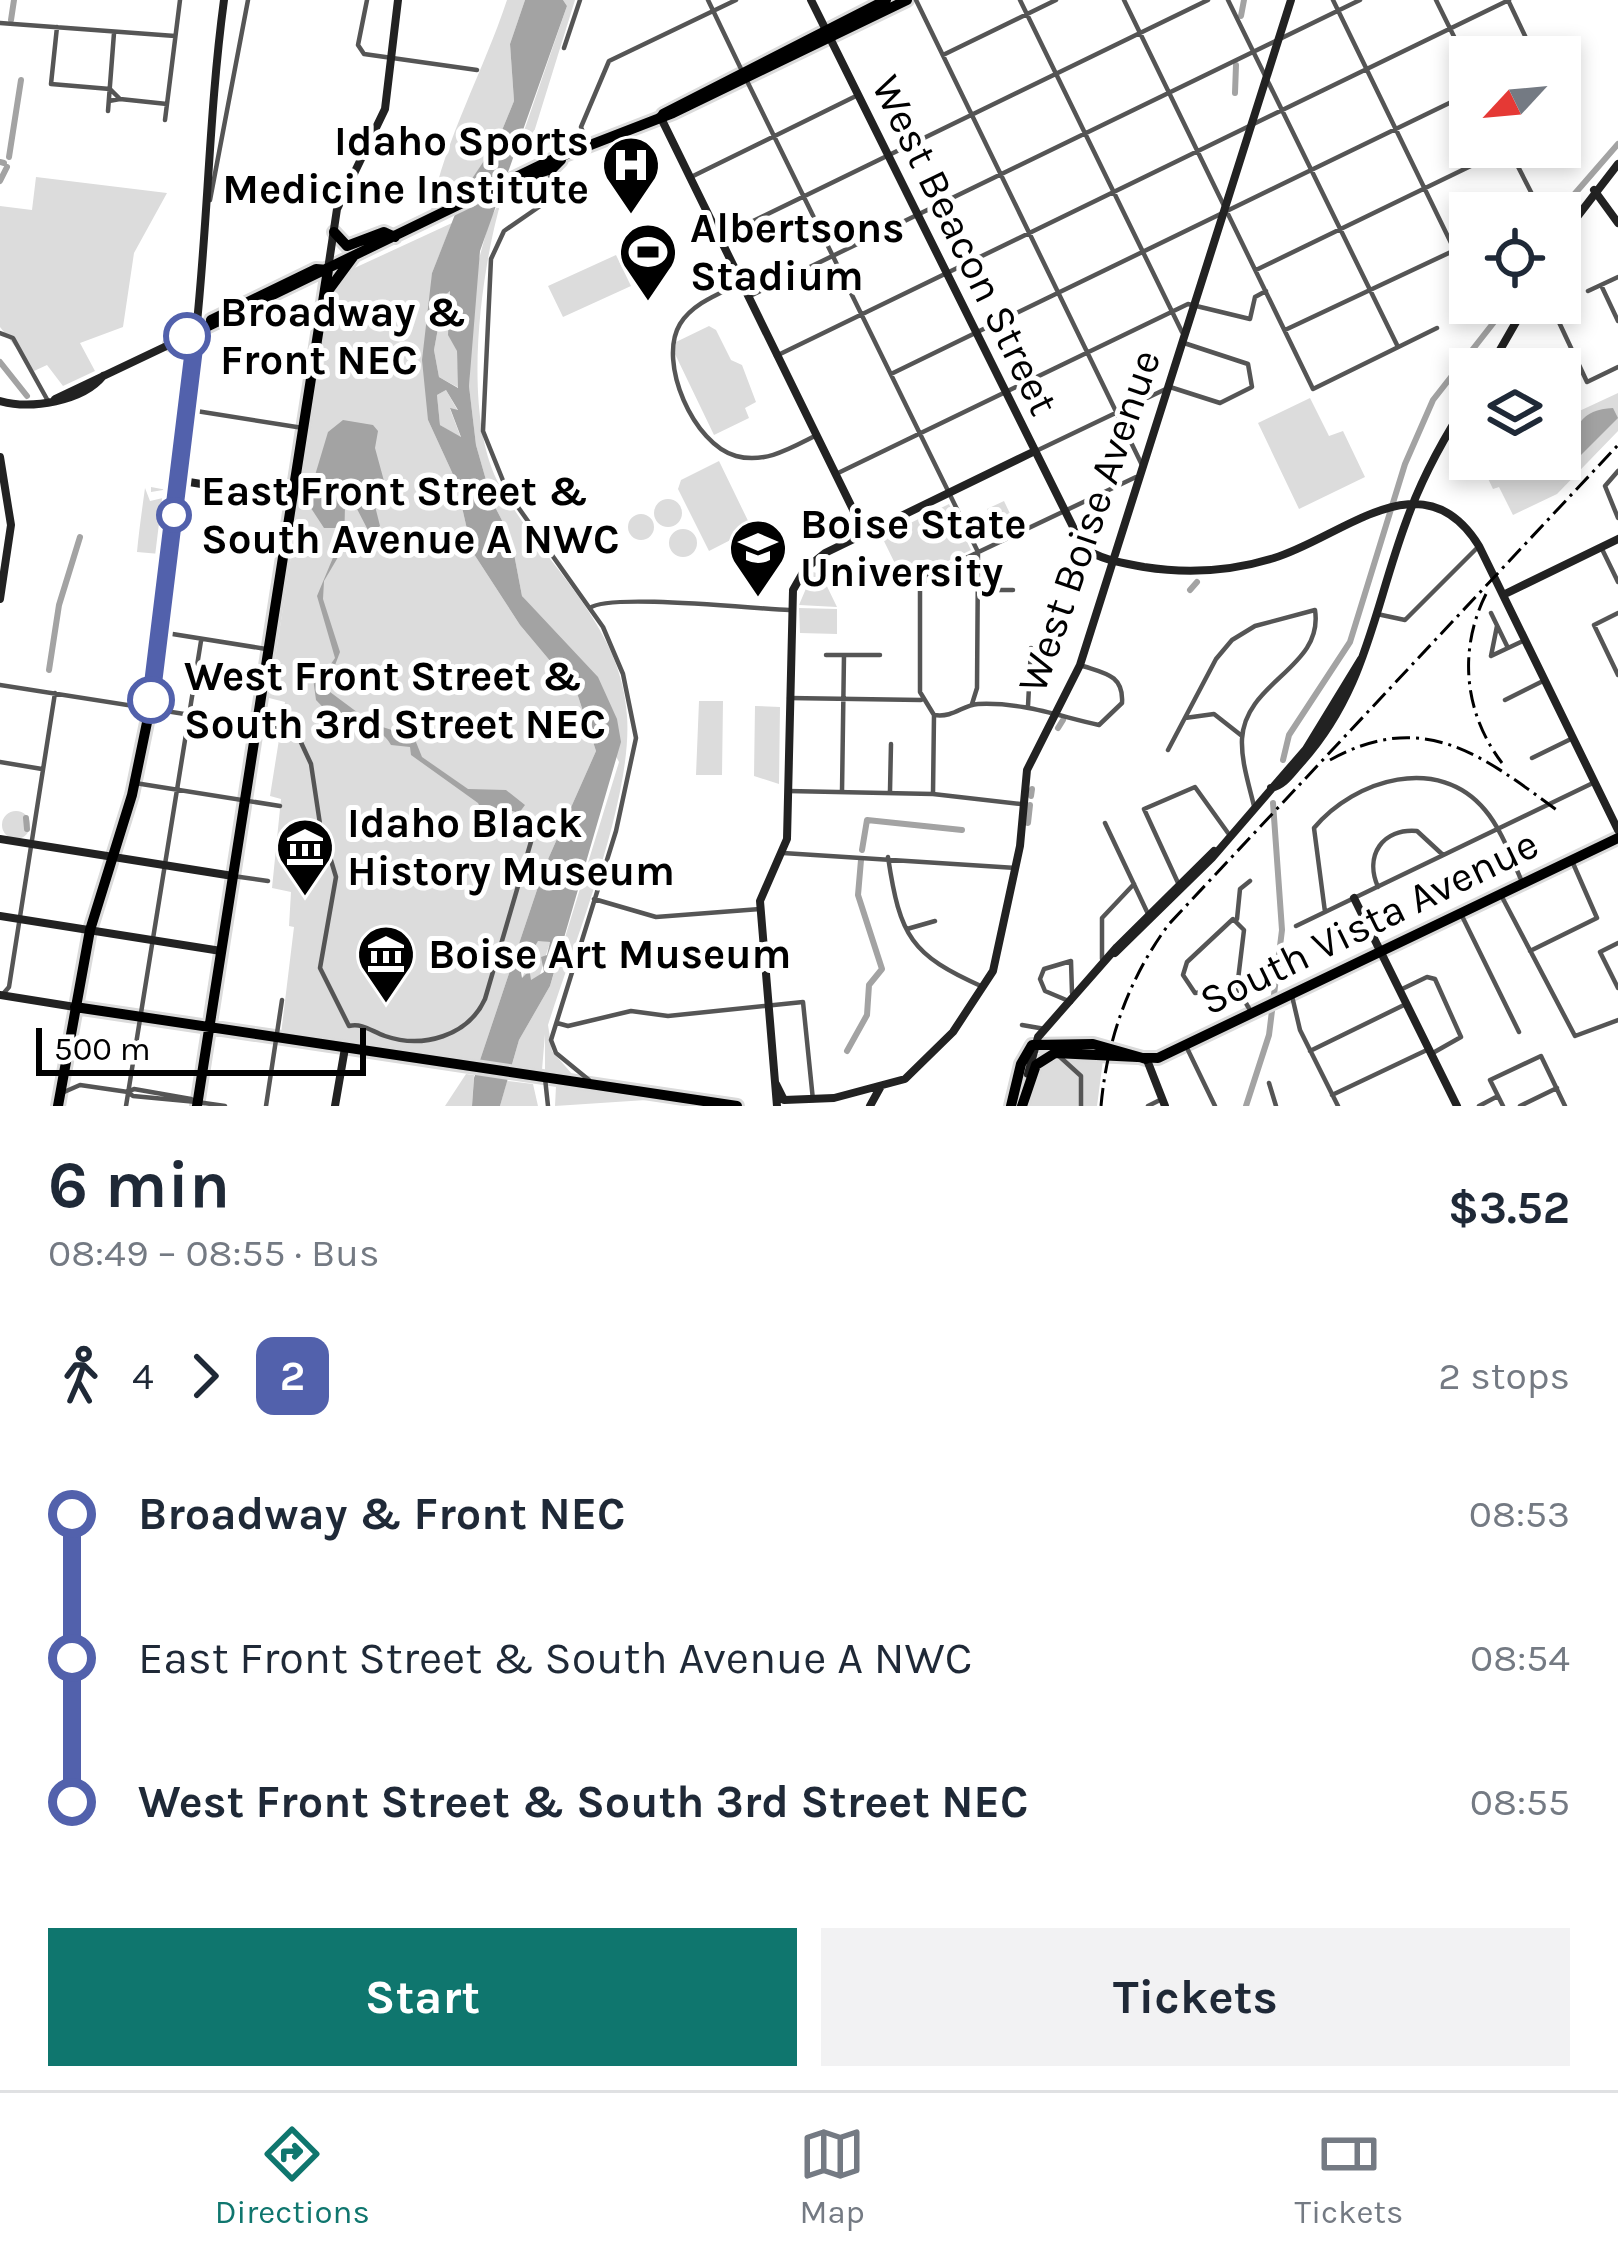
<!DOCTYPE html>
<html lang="en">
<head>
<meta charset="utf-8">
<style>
  body { margin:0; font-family:Karla,sans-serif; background:#f2f2f3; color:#1f2937; height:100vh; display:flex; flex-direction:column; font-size:45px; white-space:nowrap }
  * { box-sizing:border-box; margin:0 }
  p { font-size:39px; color:#747a83 }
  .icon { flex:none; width:66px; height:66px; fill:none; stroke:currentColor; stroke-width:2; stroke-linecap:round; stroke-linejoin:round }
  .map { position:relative; height:1106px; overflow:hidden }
  .drawer { display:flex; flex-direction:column; background:#fff; flex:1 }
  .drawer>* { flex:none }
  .badge { padding:0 24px; border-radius:18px; font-size:42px; line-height:78px }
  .needle { width:78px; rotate:244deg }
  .buttons { position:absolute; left:1449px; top:36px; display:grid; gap:24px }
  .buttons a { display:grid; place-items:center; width:132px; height:132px; border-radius:0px; background:#fff; box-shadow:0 6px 18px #0003; font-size:60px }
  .scale { position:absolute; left:36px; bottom:30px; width:330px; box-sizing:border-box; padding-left:12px; border:6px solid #000; border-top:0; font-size:33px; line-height:42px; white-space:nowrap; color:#000; -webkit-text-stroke:9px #fff; paint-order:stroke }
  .map>.badge { position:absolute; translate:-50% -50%; box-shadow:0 0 0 6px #fff }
  .legs { display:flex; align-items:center; gap:18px; height:132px; padding:0 48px; font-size:39px }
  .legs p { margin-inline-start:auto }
  .overview { display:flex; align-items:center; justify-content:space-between; height:204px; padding:0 48px }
  h1 { font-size:66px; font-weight:700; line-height:90px }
  .cta { display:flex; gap:24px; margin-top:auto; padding:24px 48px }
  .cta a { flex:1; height:138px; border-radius:0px; background:#0f766e; color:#fff; font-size:48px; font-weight:700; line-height:138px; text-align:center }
  .cta a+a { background:#f2f2f3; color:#1f2937 }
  ul { padding:0 48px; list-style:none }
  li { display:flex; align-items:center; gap:42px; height:144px; font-size:45px }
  li i { display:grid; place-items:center; width:18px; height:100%; margin:0 15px; background:currentColor }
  li i::after { content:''; width:30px; height:30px; margin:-15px; border:9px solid; border-radius:50%; background:#fff }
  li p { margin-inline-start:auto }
  li:first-child i { background:linear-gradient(#0000 50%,currentColor 0) }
  li:last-child i { background:linear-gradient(currentColor 50%,#0000 0) }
  .dock { display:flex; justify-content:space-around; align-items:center; height:168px; border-top:3px solid #e0e1e3; background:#fff; font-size:33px; color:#747a83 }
  .dock a { display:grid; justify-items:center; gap:6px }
  .dock .on { color:#0f766e }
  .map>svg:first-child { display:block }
  .green { fill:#dcdcdc }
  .water { fill:#a3a3a3; fill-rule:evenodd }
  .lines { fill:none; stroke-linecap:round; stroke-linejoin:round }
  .canal { stroke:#a3a3a3; stroke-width:6 }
  .primary-casing { stroke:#dbdbdb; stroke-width:16 }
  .street { stroke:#555; stroke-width:4.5 }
  .secondary { stroke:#222; stroke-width:8 }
  .primary { stroke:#000; stroke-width:10 }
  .rail { stroke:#000; stroke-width:3; stroke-dasharray:18 6 3 6; stroke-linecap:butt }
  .line-1-casing { stroke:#fff; stroke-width:27 }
  .line-1 { stroke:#5261ac; stroke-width:18 }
  .stop-1-dot { fill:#fff; stroke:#5261ac; stroke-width:6 }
  .labels { text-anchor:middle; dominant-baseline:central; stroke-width:10; stroke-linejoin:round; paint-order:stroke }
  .poi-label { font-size:42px; font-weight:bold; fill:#000; stroke:#fff; text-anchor:start }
  .street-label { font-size:42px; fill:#000; stroke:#fff }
  .stop-label { font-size:42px; font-weight:bold; fill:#000; stroke:#fff; text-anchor:start }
</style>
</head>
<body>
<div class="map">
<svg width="1618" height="1106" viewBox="0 0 1618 1106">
  <rect width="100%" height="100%" fill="#fff"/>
  <!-- green -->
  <path class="green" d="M507,0h18l-15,44 4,57 -16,39 -35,53 -32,17c14,-71 53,-140 76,-210z
    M563,0h12l-45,145 -15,12 52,-151z
    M36,177l131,16 -33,60 -11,74 -43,16 15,28 -32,15 -16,-21 -13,6 -34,-44v-121l32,4z
    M502,198c-22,75 -41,219 -2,288 42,77 122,137 127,230 6,82 -53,227 -79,309l4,26 20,23 -27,-3v-37l-3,36 -31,-2 8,-28 31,-54 69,-224 -73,-137 -24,-29 -11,-58 -19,-37 -16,-56 -7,-59 5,-109 16,-58z
    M452,223l-20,50 -4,147 28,61 16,70 48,74 57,68 19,58 -51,115 -66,197 -198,-29 13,-107 -5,-1 2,-34 -19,-4 9,-89 -11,-3 15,-94 -16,-4 63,-407 16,-20z
    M616,255l15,31 -68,31 -15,-31z
    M450,290l-1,38 8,22 2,38 -20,-11 -5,-27 10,-54z
    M709,326l7,4 15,30 11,5 14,37 -11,6 4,10 -35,17 -39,-81 1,-12z
    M446,390l12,21 -8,-2 11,29 -21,-13 -3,-30z
    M1618,393v38l-61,63 -44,21 -14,-28 -6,2 -12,-25 -13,-1 -13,-26 15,-22v44h90v-39z
    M1310,398l19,38 14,-5 22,46 -66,32 -41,-86z
    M719,461l33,68 -43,22 -31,-62 3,-9z
    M151,487l16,3 -7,64 -23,-2c2,-21 5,-42 8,-64l5,13 13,-3v-8l-12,2z
    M654 513a14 14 0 1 1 28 0a14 14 0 1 1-28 0Z
    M1004,501l11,23 -35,17 -6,-11 18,-9 -5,-12z
    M949,504l22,46 -67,32 -22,-45z
    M628 527a13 13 0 1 1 26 0a13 13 0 1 1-26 0Z
    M669 543a14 14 0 1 1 28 0a14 14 0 1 1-28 0Z
    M813,572l8,2 16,33 -38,-2z
    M799,608l38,1v25l-37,-1z
    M699,701h24l-1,74h-26z
    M755,706l25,1 -1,77 -25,-8z
    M2 825a14 14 0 1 1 28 0a14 14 0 1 1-28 0Z
    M538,940l12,2 -12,39h-7v-9l-9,6z
    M1070,1057l33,3 -6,46h-69l15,-41z
    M466,1074l8,1 -2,31h-27z
    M507,1081l26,3 5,22h-38z
    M556,1086l89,11 1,3 -91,6z"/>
  <!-- water -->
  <path class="water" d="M525,0h38l4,6 -87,245 -11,135 7,59 16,56 19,37 11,58 76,81 19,42 4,23 -71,244 -31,54 -19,66h-28l2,-28 71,-212 51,-115 -19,-58 -57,-68 -48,-74 -16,-70 -28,-61 -6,-60 10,-87 33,-84 33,-49 16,-39 -4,-57zM450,291l-2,44 9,16 1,37 -19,-11 -5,-27 10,-54zM446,390l12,20 -8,-2 11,29 -21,-12 -3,-30zM538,941l12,1 -3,13 -6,2 3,15 -13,8 -1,-10 -8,8 -1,-6z
    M1613,408l5,10 -40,40 -7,-1c1,-29 10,-48 42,-49z
    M343,420l30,5 5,6 -3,17 12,44 -13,10 6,24 -10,8 -14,-27 -11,-1 -1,41 -20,34 -1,18 17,53 -14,37 47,35 41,13 8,20 46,32 38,1 19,15 -6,8 -20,-6 -16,6 -5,-10 -67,-48 -1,-8 -19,-2c-8,-16 -34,-27 -54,-23l-21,-22 -3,-22h8l14,-20 -18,-62 25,-60 -1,-8h-17l-17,-26 21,-70z"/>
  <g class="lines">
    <!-- canal -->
    <path class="canal" d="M1241,16l3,-16
      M11,20l3,-20
      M1235,93l1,-28
      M9,157l12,-77
      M0,162l4,1
      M0,181l7,-14
      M1558,213l60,-69
      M0,362l27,34
      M1190,590l7,-8
      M49,670l10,-65 21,-68
      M1058,728l5,-8
      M1283,760l6,-25 61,-93 55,-178 28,-64 76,-97
      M1031,796l1,-7
      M26,818l1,11
      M1028,823l2,-18
      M862,850l5,-30 95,10
      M847,1051l20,-36 2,-30 13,-16 -24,-74 3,-35
      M1246,1106l23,-71 13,-105 -9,-127"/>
    <!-- primary casing -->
    <g class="primary-casing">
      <path id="primary" d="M663,114l223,-114
        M522,178l30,-9 9,-9
        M334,232l13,14 37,-14 11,5
        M328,291l25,-34
        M211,320l105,-51 12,1
        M196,332l353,-171 124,-48 234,-113
        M170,344l15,6 4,12
        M75,1007l662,99
        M58,1106l32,-176 42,-135 18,-87 46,-376
        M197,1106l131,-836
        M1011,1106l10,-42 11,-19 61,-1 53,15
        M1022,1106l14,-41 19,-12 103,5 460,-220"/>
    </g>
    <!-- street -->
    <path class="street" d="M367,0l-9,45 6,9 113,16
      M708,0l34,71
      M916,0l226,465
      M1020,0l162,332
      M1124,0l189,389 124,-61
      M1228,0l170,347
      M1333,0l137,282
      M1436,0l34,69
      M1508,0l27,57
      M0,23l175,13
      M57,27l-6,57 59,5 10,10 -11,2
      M564,48l16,-48
      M943,55l113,-55
      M747,81l231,471 -1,136 -5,16
      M120,99l47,5
      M1560,108l12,24
      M108,111l6,-78
      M165,120l15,-120
      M587,142l-6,-15 28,-66 127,-61
      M1508,147l25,49
      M551,174l-5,28 -42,29 -13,28 -8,172 25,62 95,134 20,47 13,64 -20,93 -65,209 5,13 33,27
      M531,178l17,14
      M689,178l167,-82
      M210,200l38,-200
      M718,238l490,-238
      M1256,270l254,-123
      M741,283c-22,11 -48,20 -61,41 -23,38 14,121 56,132 29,8 55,-8 79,-20
      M1601,285l17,36
      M1588,291l30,-14
      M748,297l612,-297
      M1550,303l37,79 31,-15
      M1285,330l185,-87
      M0,333l13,5 35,63
      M776,356l733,-356
      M891,374l579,-281
      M190,410l113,18
      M1034,452l136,-65 50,16 32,-16 -4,-23 -64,-21
      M1618,471l-13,15 13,32
      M836,474l352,-170 62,15 5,-22 11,-6
      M1601,547l17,35
      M978,590h35
      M590,608c18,-15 166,1 199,2
      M1491,613l17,35
      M1618,613l-24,12 24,50
      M1377,614l28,6 73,-73
      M160,632l106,17
      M826,655h54
      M1491,656l34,-16
      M1491,656l6,-30
      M0,685l280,44 18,7 13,28 9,60 16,53 -16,91 29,58
      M789,698l132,2
      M1505,700l38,-19
      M1028,706l3,-58
      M934,715c20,3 28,-10 44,-11 45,-2 80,12 121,21l23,-22c2,-29 -19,-30 -42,-38
      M1185,718l29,-4 28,22
      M1168,750l48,-91 16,-19 23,-14 60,-16c9,58 -70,71 -73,129 -1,22 7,46 12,67
      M1532,758l41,-20
      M0,762l42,7
      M135,783l145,23
      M788,791l145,3 88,10
      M890,791l1,-47
      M842,792l2,-137
      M933,794l1,-79 -14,-23v-103l8,-13 208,-99
      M1105,823l44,93
      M783,853l233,15
      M888,857c12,80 23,98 95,130
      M233,876l35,5
      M1179,885l-35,-76 51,-22 33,46
      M1378,887c-14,-32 5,-59 39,-56l26,24
      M1502,897l73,139 43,-16
      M594,899l62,18 104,-8
      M1325,912l-11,-84c41,-49 125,-74 171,-18 17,20 27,50 38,74
      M1461,914l58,118
      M1237,919l3,-30 10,-8
      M1296,926l299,-144
      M907,929l28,-8
      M1618,943l-18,9 18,36
      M1530,951l67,-33 -25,-57
      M1102,959v-41l32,-34
      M1237,988l7,-58 -11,-11 -46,43 -4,13 12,18 42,-5 13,22
      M1400,990l27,-13 8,2 26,58 -30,17
      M3,994l6,-7 46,-294
      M1292,996l8,34 38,76
      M1071,1002l-26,-11 -5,-12 4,-10 27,-8 1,32
      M557,1023l11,3 63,-15 37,5 135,-14 10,98
      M1022,1025l23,4
      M349,1026c14,-3 22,5 36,10 38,13 83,0 100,-37l50,-171
      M1186,1046l29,60
      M1310,1051l96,-47
      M1059,1056l22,20v30
      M545,1078l3,28
      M1269,1083l7,23
      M134,1089l57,10 6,3 -64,-6 -5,-4z
      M64,1092l16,-7 48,7
      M1332,1095l97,-46
      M197,1102l28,4
      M126,1106l75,-465
      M266,1106l16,-106
      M1148,1106l14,-7
      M1479,1106l19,-10
      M1503,1106l-13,-26 51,-24 24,50
      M1520,1106l37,-18"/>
    <!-- secondary -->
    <path class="secondary" d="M811,0l272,547c17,13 40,16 61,20 44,7 88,4 130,-9 69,-21 149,-103 205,-12l139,284
      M660,116l205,418
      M1594,190l24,33
      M1560,239l58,-75
      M328,269l9,-60 48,-100 13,-109
      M1489,369l38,-66
      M55,399l141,-67c12,-111 13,-221 28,-332
      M0,401c31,9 83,0 103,-25
      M0,457l11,68 -11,74
      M189,482l103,17
      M1503,595l115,-56
      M1271,788c13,-3 19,-13 28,-23 67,-73 74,-154 107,-243 16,-45 38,-85 64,-124
      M0,839l233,37
      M1354,898l103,208
      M0,916l221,35
      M1115,953l97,-95 94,-109 55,-90
      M0,995l75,12
      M1147,1060l18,46
      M1028,1074l10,-37 79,-90 97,-96
      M776,1084l8,16 50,-2 71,-19 48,-47 40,-61 27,-125 7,-76 53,-105 211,-665
      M335,1106l10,-58
      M777,1106l-17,-205 27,-62 6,-249 12,-21 20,-16 208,-101
      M870,1106l11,-20"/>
    <!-- primary -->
    <use href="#primary" class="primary"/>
    <!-- rail -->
    <path class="rail" d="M1486,594c-28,56 -22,119 16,169
      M1330,760c94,-52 153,-4 228,51
      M1101,1106c6,-67 28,-128 68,-182l449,-479"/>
  </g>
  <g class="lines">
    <!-- line-1 casing -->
    <g class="line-1-casing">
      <path id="line-1" d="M151,700l45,-368 -9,4"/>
    </g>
    <!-- line-1 -->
    <use href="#line-1" class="line-1"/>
  </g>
  <!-- icons -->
  <defs>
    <g id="hospital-pin" transform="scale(3)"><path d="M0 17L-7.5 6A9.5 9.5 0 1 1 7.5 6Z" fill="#000" stroke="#fff"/><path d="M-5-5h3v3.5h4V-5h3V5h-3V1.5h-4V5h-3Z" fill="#fff"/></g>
    <g id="stadium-pin" transform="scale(3)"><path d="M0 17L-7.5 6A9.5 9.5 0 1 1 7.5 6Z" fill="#000" stroke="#fff"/><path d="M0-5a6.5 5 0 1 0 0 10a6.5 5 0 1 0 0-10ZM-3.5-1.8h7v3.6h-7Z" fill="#fff"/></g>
    <g id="university-pin" transform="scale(3)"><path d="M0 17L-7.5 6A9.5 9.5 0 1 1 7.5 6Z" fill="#000" stroke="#fff"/><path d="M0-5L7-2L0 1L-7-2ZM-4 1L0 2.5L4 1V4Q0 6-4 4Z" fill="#fff"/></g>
    <g id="museum-pin" transform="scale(3)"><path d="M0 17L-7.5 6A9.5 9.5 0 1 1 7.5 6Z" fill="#000" stroke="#fff"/><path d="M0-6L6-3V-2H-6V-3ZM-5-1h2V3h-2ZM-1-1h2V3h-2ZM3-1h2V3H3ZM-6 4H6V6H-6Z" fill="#fff"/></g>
  </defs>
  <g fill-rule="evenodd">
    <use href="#hospital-pin" x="631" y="165"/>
    <use href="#stadium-pin" x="648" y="252"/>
    <use href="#university-pin" x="758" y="548"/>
    <use href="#museum-pin" x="305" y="847"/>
    <use href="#museum-pin" x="386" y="954"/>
  </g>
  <!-- markers -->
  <g class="stop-1-dot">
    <circle cx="187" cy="336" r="21"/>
    <circle cx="174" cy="515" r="15"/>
    <circle cx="151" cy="700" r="21"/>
  </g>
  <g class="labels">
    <!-- poi labels -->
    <g class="poi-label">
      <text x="589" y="141" text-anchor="end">Idaho Sports<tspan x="589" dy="48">Medicine Institute</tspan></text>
      <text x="690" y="228">Albertsons<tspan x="690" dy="48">Stadium</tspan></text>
      <text x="800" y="524">Boise State<tspan x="800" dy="48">University</tspan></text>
      <text x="347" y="823">Idaho Black<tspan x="347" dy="48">History Museum</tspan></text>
      <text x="428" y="954">Boise Art Museum</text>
    </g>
    <!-- street labels -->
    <g class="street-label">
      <text transform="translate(965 245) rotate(64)">West Beacon Street</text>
      <text transform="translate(1089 521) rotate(-71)">West Boise Avenue</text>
      <text transform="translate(1369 922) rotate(-26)">South Vista Avenue</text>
    </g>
    <!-- stop labels -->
    <g class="stop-label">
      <text x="220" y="312">Broadway &amp;<tspan x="220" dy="48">Front NEC</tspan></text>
      <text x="201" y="491">East Front Street &amp;<tspan x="201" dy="48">South Avenue A NWC</tspan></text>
      <text x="184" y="676">West Front Street &amp;<tspan x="184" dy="48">South 3rd Street NEC</tspan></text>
    </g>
  </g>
</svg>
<div class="buttons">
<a><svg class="needle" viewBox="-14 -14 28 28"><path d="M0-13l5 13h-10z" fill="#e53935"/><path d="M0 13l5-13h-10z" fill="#747a83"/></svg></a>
<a><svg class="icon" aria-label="locate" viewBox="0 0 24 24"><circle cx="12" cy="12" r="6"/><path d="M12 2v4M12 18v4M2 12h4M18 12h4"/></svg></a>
<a><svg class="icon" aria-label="layers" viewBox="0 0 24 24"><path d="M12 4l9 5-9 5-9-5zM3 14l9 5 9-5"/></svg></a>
</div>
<div class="scale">500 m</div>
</div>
<section class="drawer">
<div class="overview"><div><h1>6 min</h1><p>08:49 – 08:55 · Bus</p></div><b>$3.52</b></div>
<div class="legs"><svg class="icon" aria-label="walk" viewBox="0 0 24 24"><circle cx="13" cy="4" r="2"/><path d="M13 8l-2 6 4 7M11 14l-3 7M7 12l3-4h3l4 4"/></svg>4<svg class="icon" aria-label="forward" viewBox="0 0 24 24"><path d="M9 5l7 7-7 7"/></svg><b class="badge" style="background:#5261ac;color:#fff">2</b><p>2 stops</p></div>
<ul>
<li><i style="color:#5261ac"></i><b>Broadway &amp; Front NEC</b><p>08:53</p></li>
<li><i style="color:#5261ac"></i><span>East Front Street &amp; South Avenue A NWC</span><p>08:54</p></li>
<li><i style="color:#5261ac"></i><b>West Front Street &amp; South 3rd Street NEC</b><p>08:55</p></li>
</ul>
<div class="cta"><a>Start</a><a>Tickets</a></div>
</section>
<nav class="dock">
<a class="on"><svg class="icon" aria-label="directions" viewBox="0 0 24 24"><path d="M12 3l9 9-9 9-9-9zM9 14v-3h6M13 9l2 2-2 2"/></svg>Directions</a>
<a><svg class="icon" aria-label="map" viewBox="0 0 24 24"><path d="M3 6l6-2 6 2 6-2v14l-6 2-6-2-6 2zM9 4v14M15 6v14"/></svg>Map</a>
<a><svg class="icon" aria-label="tickets" viewBox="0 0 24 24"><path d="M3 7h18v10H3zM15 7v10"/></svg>Tickets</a>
</nav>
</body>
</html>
